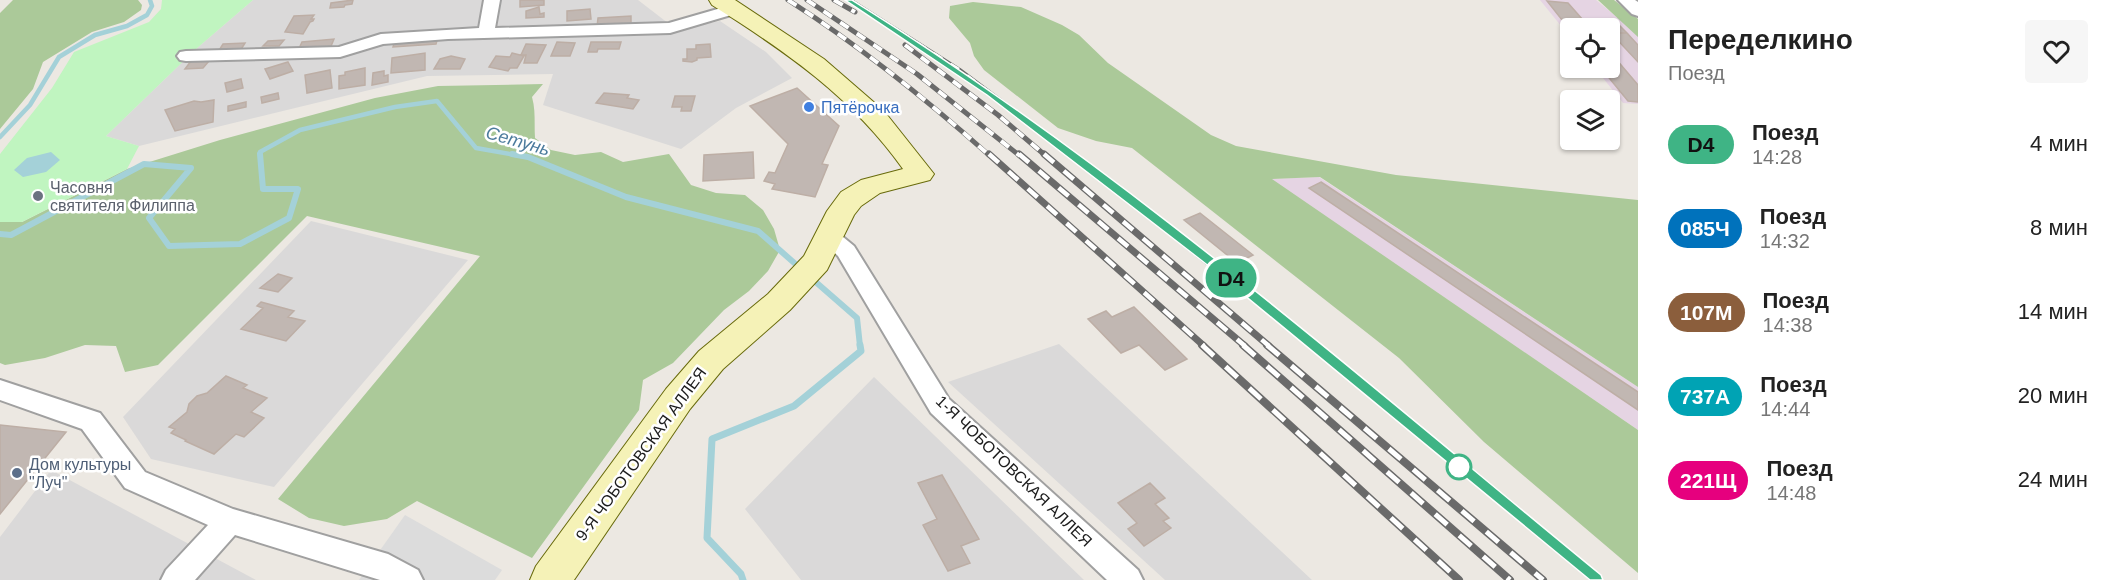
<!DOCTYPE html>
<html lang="ru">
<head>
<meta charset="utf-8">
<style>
  body { margin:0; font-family:Arial,sans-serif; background:#f6f6f6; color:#222; height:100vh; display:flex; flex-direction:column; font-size:22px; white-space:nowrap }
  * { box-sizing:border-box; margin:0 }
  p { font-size:20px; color:#767676 }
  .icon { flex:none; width:33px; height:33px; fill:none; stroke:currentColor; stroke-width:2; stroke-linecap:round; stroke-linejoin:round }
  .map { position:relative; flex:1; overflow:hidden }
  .details { display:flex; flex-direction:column; background:#fff; width:480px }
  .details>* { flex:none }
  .badge { padding:0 12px; border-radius:20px; font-size:21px; line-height:39px }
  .buttons { position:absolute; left:1560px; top:18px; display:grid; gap:12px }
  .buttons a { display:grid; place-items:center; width:60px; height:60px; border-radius:6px; background:#fff; box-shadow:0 2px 4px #0004; font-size:30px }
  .map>.badge { position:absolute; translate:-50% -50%; box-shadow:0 0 0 3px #fff }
  .round { display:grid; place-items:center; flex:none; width:63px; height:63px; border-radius:6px; background:#f6f6f6 }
  .overview { display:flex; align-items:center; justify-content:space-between; height:102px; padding:0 30px }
  h1 { font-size:28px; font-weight:700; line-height:45px }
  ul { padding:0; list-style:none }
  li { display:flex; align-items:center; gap:18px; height:84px; padding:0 30px }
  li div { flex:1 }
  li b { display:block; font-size:22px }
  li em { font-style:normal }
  li .badge { min-width:66px; font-weight:700; text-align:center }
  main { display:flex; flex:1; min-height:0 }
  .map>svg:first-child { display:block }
  .residential { fill:#dad9d9 }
  .industrial { fill:#e5d4e3 }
  .forest { fill:#abc999 }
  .park { fill:#c0f5c0 }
  .parking { fill:#dcdcdc }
  .water { fill:#a4d1d8 }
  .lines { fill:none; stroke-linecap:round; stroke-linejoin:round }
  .stream-far2 { stroke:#a4d1d8; stroke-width:4.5 }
  .stream-far1 { stroke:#a4d1d8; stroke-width:6 }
  .stream { stroke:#a4d1d8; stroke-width:7 }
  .building { fill:#c1b7b2; stroke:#bdaea5; stroke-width:1.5 }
  .street-casing { stroke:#a0a0a0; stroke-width:4 }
  .secondary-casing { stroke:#686a0b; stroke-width:2 }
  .street { fill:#fff; fill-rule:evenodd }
  .secondary { fill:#f5f2b7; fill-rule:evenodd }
  .rail-far2-casing { stroke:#6a6a6a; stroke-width:5 }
  .rail-far1-casing { stroke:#6a6a6a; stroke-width:7 }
  .rail-casing { stroke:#6a6a6a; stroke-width:8 }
  .rail-far2 { stroke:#fff; stroke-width:4; stroke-dasharray:10; stroke-linecap:butt }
  .rail-far1 { stroke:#fff; stroke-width:4.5; stroke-dasharray:13; stroke-linecap:butt }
  .rail { stroke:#fff; stroke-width:5; stroke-dasharray:16; stroke-linecap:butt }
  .line { fill:#3fb485; stroke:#fff; stroke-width:1.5 }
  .shop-dot { fill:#3f7fe0; stroke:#fff; stroke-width:2 }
  .worship-dot { fill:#6b7280; stroke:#fff; stroke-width:2 }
  .stop-dot { fill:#fff; stroke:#3fb485; stroke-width:3 }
  .service-dot { fill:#5c6f8a; stroke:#fff; stroke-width:2 }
  .labels { text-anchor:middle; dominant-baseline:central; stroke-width:5; stroke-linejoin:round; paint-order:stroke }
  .shop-label { font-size:16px; fill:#366cbe; stroke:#fff; text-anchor:start }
  .worship-label { font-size:16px; fill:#5b616d; stroke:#fff; text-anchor:start }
  .street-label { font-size:16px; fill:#1c1c1c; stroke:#fff }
  .service-label { font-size:16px; fill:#4e5e75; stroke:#fff; text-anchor:start }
  .water-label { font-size:18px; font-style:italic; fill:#4c7b9d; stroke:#fff }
</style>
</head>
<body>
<main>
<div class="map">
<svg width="1638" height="580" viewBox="0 0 1638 580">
  <rect width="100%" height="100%" fill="#ece8e2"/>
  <!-- residential -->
  <path class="residential" d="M253,0h385l39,30 43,-9 46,31 26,26 -56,30 -55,41 -138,-44 10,-31 -126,2 -288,70 -33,-10 90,-87z
    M311,221l157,39 -194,227 -123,-28 -28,-42z
    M1059,344l253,236h-147l-217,-198z
    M874,377l210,203h-283l-56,-71z
    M51,470l205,110h-256v-43z"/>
  <!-- industrial -->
  <path class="industrial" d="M1540,0h56l38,31 4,5v68l-15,-1 -28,-35h15v-40h-40v9z
    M1319,177l319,210v43l-367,-251z"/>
  <!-- forest -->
  <path class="forest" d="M13,0h125l4,5 -1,5 -17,12 -32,10 -49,30 -10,27 -33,40v-116z
    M1598,0h16l24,19v18z
    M973,2l48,5 41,18 17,10 29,28 103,72 25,11 160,29 242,25v187l-318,-210 -48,2 366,251v143l-154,-131 -85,-84 -267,-210 -36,-7 -38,-13 -74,-58 -10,-14 -4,-13 -21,-25 1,-12z
    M543,84l-11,13c4,14 2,27 3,41l16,12 24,5 26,-3 22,10 46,-8 22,31 25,8 29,2 18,15 11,19 6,21 -12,21 -19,20 -25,19 -51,53 -30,17 -4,30 -107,148 -115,-57 -30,18 -43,7 -35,-8 -31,-19 202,-243 -173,-40 -149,149 -33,7 -9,-26 -31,-1 -40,13 -40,7 -5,-2v-141h22l105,-53 93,-29 155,-42 63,-12z"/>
  <!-- park -->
  <path class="park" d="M162,0h91l-57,49 -90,87 33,10 -12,23 -105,53h-22v-68l52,-66 22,-36 75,-30 12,-13z"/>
  <!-- parking -->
  <path class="parking" d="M405,515l97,55 -7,10h-136z"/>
  <!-- water -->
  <path class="water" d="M51,152l9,8 -14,12 -23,5 -9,-7 13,-12z"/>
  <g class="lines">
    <!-- stream-far2 -->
    <path class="stream-far2" d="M0,137l30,-32 29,-48 36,-22 32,-9 20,-11 5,-9 -2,-6
      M260,156v-4l40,-22 95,-23 42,-6 39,47 45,8"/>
    <!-- stream-far1 -->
    <path class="stream-far1" d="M512,154l16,3 98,40 132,34 42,37
      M0,234l11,1 133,-71 47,4 -42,50 20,28 71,-2 49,-26 9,-29h-35l-3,-35
      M810,277l47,41 3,28"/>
    <!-- stream -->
    <path class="stream" d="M743,580l-2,-6 -34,-36 5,-99 82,-33 67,-55 -1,-6"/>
  </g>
  <!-- building -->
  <path class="building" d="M353,0l-1,4 -7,1 -1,2 -14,1 1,-5z
    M520,0h24v5l-24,2z
    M1547,1l21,2 22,25 -20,2z
    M539,7l1,7 4,-1v4l-18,1v-7z
    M590,9l1,10 -24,2v-10z
    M314,15l-3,4h3l-1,2 -3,1 -7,12 -18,-2 9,-16z
    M631,16v9l-34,2 1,-9z
    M1602,23l16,1 9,9h-16z
    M1611,33h16l11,12v17z
    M438,37l-2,7 -43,3 2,-7z
    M334,39l-5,12 -32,2 5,-11z
    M284,40l-5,6h-16l5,-5z
    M557,42l18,1 -5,13h-19z
    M591,42h30l-2,7h-21l-1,3h-9z
    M245,43l-5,8 -22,1 5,-8z
    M526,44l20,1 -9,18h-13l2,-8h-5z
    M710,44l1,13 -14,1v2l-5,2 -9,-1v-2h4v-10h9v-4z
    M1610,52l28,33v17l-10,-1 -27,-33h9z
    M425,53v17l-34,3 1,-15z
    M512,53l12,3 -7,12h-7l-2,3 -19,-4 7,-11 14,1z
    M451,56l14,3 -5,10h-26l6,-10z
    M191,61h18l-6,7 -18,1z
    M288,62l5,9 -23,8 -5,-10z
    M365,68v17l-26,4v-13l6,-1v-3z
    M330,70l2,18 -25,5 -2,-18z
    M384,71v5l4,-1v7l-16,3 1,-12z
    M241,79l2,9 -16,4 -2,-9z
    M797,88l42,38 -17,38 6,1 -13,32 -43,-8 3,-5 -11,-3 5,-9 6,1 13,-29 -38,-38z
    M278,93l1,6 -17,4 -1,-6z
    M604,93l25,2 -2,3 12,2 -6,9 -37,-6z
    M675,96h20l-4,15h-10l1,-4h-10z
    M214,100l-1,22 -38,9 -10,-21 29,-9 7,1z
    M246,102v5l-18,4v-5z
    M753,152l1,26 -51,3 1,-26z
    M1321,182l317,210v18l-329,-222z
    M1200,213l53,42 -16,8 -53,-43z
    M278,274l14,4 -14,14 -18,-4z
    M261,302l33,9 -6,6 17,4 -19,20 -45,-12 22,-21 -6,-2z
    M1134,307l53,52 -22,11 -26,-25 -18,8 -33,-34 18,-8 6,6z
    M226,376l21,9 -4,3 24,10 -16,14 13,6 -20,19 -8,-3 -22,20 -29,-13 1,-1 -15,-7 4,-4 -6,-2 18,-15 2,-8 8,-8 10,-3z
    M0,425l66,7 -66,82z
    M942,475l37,64 -18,7 9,17 -22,8 -25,-46 14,-6 -19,-36z
    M1150,483l15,15 -10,6 14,14 -6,3 8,7 -27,18 -16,-17 9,-6 -19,-20z"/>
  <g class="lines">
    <!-- street casing -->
    <g class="street-casing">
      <path id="street" d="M484,0h16l-5,28 174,-5 66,-19 8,5 -2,3 -71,21 -222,6 -65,5 -43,13 -154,4 -6,-1 -3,-4 3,-4 6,-1 153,-4 42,-13 98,-6z
        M1618,0h17l3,2v14l-6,-2z
        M829,230l8,2 17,14 95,153 189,171 5,10h-36l-176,-167 -93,-157 -20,-19 3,-5z
        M0,380l100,33 45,59 88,37 155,45 30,16 5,10h-43l-145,-45 -40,45h-34l5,-10 42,-45 -83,-37 -43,-59 -82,-29z"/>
    </g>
    <!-- secondary casing -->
    <g class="secondary-casing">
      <path id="secondary" d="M709,0h26l89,59 60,52 50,63 -4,6 -50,13 -19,13 -7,9 -27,55 -37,40 -67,59 -33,40 -116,171h-44l6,-14 130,-177 33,-38 69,-57 36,-38 23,-45 14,-19 20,-12 42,-11c-51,-72 -118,-118 -191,-164z"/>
    </g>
    <!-- street -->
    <use href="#street" class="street"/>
    <!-- secondary -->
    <use href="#secondary" class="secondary"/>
    <!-- rail-far2 casing -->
    <g class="rail-far2-casing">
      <path id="rail-far2" d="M788,0c72,46 138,99 202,156
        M807,0l110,74 103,82
        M834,0l21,12
        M849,0l110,70 115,86
        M905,45l93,70 48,41"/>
    </g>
    <!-- rail-far1 casing -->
    <g class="rail-far1-casing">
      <path id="rail-far1" d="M989,154l215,192
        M1019,154l226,192
        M1044,154l225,192
        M1072,154l242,192"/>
    </g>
    <!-- rail casing -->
    <g class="rail-casing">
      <path id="rail" d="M1202,345l257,235
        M1243,345l267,235
        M1267,345l276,235
        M1312,345l284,235"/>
    </g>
    <!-- rail-far2 -->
    <use href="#rail-far2" class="rail-far2"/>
    <!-- rail-far1 -->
    <use href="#rail-far1" class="rail-far1"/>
    <!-- rail -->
    <use href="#rail" class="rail"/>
  </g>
  <!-- line -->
  <path class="line" d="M845,0h7c267,166 506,376 749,575l2,5h-13l-375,-309 -67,-52 -161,-124z"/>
  <!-- markers -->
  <circle class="shop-dot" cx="809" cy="107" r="6"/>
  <circle class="worship-dot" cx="38" cy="196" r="6"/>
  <circle class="stop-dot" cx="1459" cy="467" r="12"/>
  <circle class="service-dot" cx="17" cy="473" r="6"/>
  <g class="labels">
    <!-- shop labels -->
    <g class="shop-label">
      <text x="821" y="107">Пятёрочка</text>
    </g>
    <!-- worship labels -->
    <g class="worship-label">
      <text x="50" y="187">Часовня<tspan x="50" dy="18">святителя Филиппа</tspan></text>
    </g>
    <!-- street labels -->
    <g class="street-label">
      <text transform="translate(641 454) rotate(-54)">9-Я ЧОБОТОВСКАЯ АЛЛЕЯ</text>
      <text transform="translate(1014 471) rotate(44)">1-Я ЧОБОТОВСКАЯ АЛЛЕЯ</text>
    </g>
    <!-- service labels -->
    <g class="service-label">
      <text x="29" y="464">Дом культуры<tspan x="29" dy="18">"Луч"</tspan></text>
    </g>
    <!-- water labels -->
    <g class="water-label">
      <text transform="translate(518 141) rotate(16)">Сетунь</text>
    </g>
  </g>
</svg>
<div class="buttons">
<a><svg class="icon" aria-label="locate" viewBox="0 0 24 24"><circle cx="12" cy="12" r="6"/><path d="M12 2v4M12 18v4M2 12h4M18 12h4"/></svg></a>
<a><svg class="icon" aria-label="layers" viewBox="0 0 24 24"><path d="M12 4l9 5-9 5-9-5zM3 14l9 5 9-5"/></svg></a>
</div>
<b class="badge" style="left:1231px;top:278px;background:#3fb485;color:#111">D4</b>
</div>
<section class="details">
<div class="overview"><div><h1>Переделкино</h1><p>Поезд</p></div><a class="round"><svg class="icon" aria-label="heart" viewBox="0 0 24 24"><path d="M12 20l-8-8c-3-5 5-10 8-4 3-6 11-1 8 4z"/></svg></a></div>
<ul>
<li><span class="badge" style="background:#3fb485;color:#111">D4</span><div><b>Поезд</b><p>14:28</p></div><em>4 мин</em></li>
<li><span class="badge" style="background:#0072bc;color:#fff">085Ч</span><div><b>Поезд</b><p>14:32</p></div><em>8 мин</em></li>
<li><span class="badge" style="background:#8b5e3c;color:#fff">107М</span><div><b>Поезд</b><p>14:38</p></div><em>14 мин</em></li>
<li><span class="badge" style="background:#00a3b4;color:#fff">737А</span><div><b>Поезд</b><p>14:44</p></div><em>20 мин</em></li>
<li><span class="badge" style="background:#e6007e;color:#fff">221Щ</span><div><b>Поезд</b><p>14:48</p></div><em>24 мин</em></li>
</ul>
</section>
</main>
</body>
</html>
